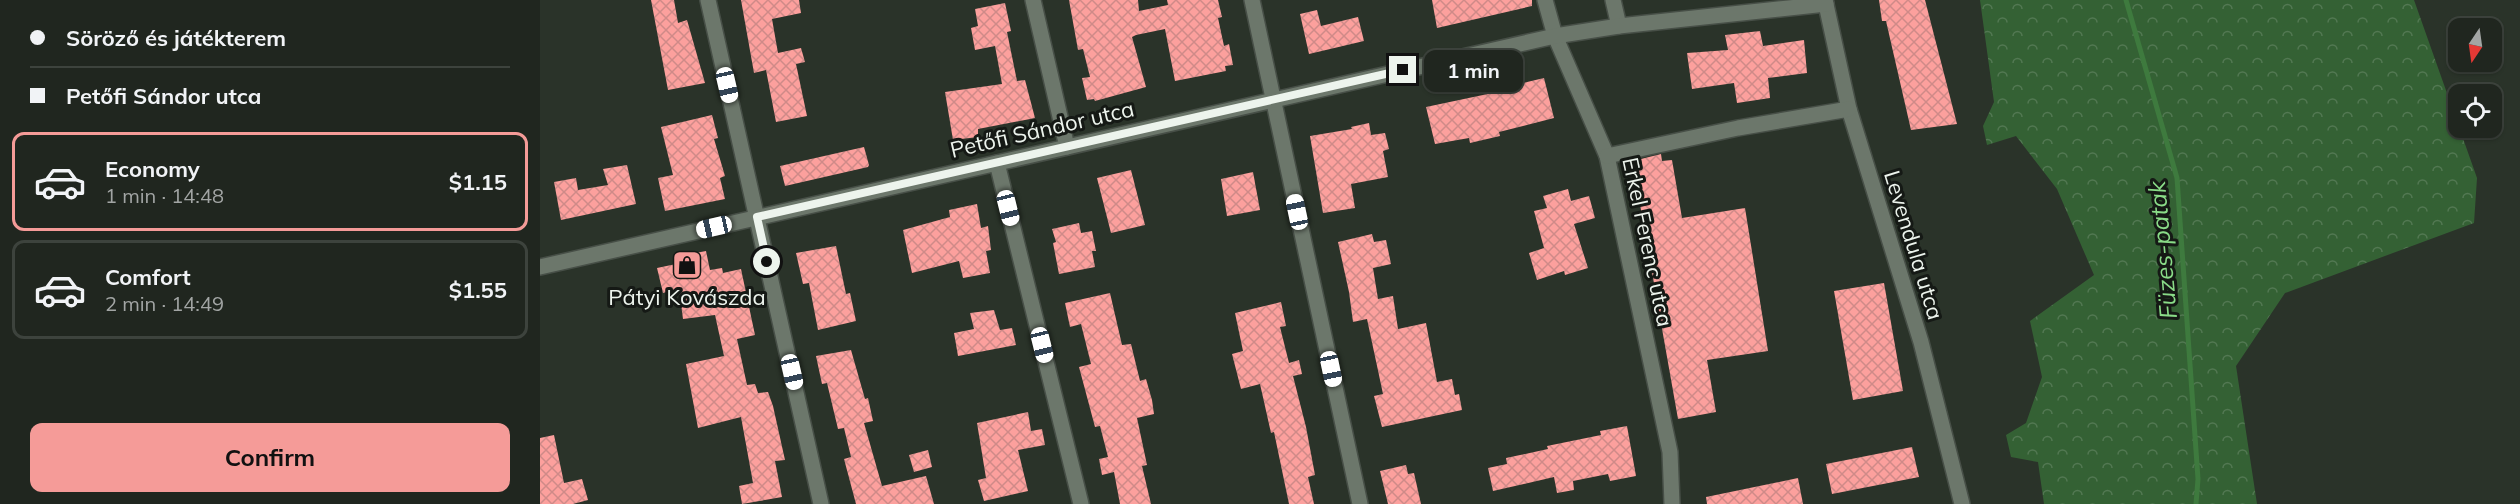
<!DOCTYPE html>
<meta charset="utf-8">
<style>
body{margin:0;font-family:Mulish,sans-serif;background:#282e28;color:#f1f3f6;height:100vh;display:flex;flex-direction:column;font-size:22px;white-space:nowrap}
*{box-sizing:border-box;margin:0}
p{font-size:20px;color:#a2a5a4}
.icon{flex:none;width:33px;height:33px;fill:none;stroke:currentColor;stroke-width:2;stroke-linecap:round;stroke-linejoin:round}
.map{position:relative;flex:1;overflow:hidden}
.sheet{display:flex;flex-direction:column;background:#20261f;width:540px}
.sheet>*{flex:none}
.banner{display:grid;align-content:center;height:132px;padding:0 30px;background:#20261f}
.needle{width:39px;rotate:193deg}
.controls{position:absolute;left:1908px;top:18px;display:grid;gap:12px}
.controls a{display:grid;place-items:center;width:54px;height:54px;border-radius:12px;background:#20261f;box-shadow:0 2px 4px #0004,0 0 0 2px #3d433d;font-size:30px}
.end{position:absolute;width:27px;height:27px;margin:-14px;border:8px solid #edf4ed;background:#111;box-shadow:0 0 0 3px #111}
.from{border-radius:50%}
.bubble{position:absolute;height:42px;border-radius:12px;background:#20261f;box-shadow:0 2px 4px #0004,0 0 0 2px #3d433d;font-size:20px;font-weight:700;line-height:42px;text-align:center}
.car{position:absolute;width:18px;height:36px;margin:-18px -9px;border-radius:8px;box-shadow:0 0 4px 2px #0007;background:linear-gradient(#fff 24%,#345 0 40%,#fff 0 76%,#345 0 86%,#fff 0)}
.banner b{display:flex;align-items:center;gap:21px;height:57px;font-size:22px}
.banner b+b{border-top:2px solid #3d433d}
.banner i{width:15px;height:15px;background:#f1f3f6}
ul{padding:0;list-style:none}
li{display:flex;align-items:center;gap:18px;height:99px;margin:0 12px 9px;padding:0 18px;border:3px solid #3d433d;border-radius:12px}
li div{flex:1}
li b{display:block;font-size:22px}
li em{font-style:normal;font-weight:700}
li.active{border-color:#f59b98}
li>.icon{width:54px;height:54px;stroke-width:1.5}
.action{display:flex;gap:12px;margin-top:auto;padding:12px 30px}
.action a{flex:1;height:69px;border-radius:12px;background:#f59b98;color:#111;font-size:24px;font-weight:700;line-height:69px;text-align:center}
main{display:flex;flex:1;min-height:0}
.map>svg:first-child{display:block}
</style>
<main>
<section class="sheet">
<div class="banner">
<b><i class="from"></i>Söröző és játékterem</b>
<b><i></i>Petőfi Sándor utca</b>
</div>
<ul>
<li class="active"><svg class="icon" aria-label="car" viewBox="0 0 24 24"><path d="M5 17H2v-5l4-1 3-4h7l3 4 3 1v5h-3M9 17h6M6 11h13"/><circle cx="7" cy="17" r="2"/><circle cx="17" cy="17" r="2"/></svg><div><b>Economy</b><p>1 min · 14:48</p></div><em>$1.15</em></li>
<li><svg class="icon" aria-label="car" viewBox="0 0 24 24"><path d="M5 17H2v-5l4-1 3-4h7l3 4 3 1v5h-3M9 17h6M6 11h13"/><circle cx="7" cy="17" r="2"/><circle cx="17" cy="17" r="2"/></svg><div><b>Comfort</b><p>2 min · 14:49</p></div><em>$1.55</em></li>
</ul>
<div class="action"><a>Confirm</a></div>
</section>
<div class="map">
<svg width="1980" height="504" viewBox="0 0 1980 504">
<defs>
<pattern id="forest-crowns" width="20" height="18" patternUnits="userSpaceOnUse" patternTransform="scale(1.5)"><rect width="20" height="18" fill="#346134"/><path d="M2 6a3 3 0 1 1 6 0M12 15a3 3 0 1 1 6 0" fill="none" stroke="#527852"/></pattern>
<pattern id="building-cross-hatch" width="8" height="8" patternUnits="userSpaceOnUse" patternTransform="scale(1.5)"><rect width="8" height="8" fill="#fca09d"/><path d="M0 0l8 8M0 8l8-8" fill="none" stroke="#cf8a88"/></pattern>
</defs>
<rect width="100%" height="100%" fill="#2a3329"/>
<!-- forest -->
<polygon fill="url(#forest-crowns)" points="1440,0 1874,0 1937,178 1934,223 1745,293 1696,366 1717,504 1504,504 1498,462 1471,457 1466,435 1486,423 1502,377 1490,321 1554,275 1517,189 1476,136 1447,145 1443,126 1454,102"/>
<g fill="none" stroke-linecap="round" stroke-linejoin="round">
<!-- stream -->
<polyline stroke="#3e7a3e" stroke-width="5" points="1586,0 1637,178 1658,479 1656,504"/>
</g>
<!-- building -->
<g fill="url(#building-cross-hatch)">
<polygon points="111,0 134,0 138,23 147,20 165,83 128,90"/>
<polygon points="201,0 259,0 261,13 232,19 238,53 261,48 265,62 256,64 267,116 236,122 226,70 214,73"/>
<polygon points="529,0 598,0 599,11 628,5 627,0 678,0 682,17 678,18 684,46 689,44 693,65 685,66 686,71 635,81 625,29 596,35 592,37 606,87 555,101 554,99 547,100 542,78 550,77 543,49 538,50"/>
<polygon points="892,0 992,0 992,6 897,28"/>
<polygon points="1339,0 1385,0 1417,124 1371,130 1346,21 1342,21"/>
<polygon points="465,3 471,31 467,32 477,81 485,80 495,118 438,129 438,137 413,140 405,92 462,84 455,46 435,50 431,28 438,26 435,9"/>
<polygon points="777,10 781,26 818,17 824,41 769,54 760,14"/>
<polygon points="1220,31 1223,46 1264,40 1267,73 1228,78 1230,98 1197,103 1194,83 1152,89 1147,53 1188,50 1185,35"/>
<polygon points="1004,78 1014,118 959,132 960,136 930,143 929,138 895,144 886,107 976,88 975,85"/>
<polygon points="172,115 178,138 174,139 185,176 180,178 185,199 125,211 118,178 133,175 121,127"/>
<polygon points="829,123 831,135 845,133 849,149 843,151 848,177 811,184 815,208 783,213 770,136 812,129 811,127"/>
<polygon points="324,147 329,165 328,167 245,186 240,166"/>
<polygon points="1121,154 1122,161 1132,160 1142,218 1205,208 1228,351 1167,360 1176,412 1138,419 1093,165 1102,164 1101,159"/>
<polygon points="87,165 96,204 21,220 14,182 36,178 38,190 68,185 63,169"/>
<polygon points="591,170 605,225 571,233 557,178"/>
<polygon points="713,172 720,210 687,216 681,179"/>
<polygon points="1028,189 1031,201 1049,196 1055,218 1034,224 1048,268 1025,275 1024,271 997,280 989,253 1004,248 994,211 1007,208 1003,196"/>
<polygon points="437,204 441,228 448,226 451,250 446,251 450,273 423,278 419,261 372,273 363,230 410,217 409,210"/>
<polygon points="539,223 541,233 552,231 556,251 552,251 555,267 519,274 513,243 516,242 512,229"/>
<polygon points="832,234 834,242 846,240 851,264 833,268 838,299 853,296 858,329 886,323 897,382 912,379 915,395 919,394 922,410 842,427 834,396 843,394 827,319 813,322 809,292 798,242"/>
<polygon points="296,246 306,294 310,293 316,321 278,330 269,283 263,284 256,253"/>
<polygon points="166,251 170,270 182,268 183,273 201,269 215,335 197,339 207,385 215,384 218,393 228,392 233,406 245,460 235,461 242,497 202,504 199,486 213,483 201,417 158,428 146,364 184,356 175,315 143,319 139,289 123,293 117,268 136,264 135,257"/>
<polygon points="1344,283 1363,391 1313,400 1294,291"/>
<polygon points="570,293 582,345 591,344 600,381 606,379 612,400 614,414 597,418 607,465 602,466 611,504 580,504 574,472 562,475 559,459 568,457 560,426 555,427 539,367 551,364 541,324 530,327 525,303"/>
<polygon points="741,302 746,326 740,327 749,363 759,360 762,374 753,376 766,427 775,475 768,477 774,504 749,504 734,432 731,433 720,384 701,389 692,354 703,351 695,313"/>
<polygon points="454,310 460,330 472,328 476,345 418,356 414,333 434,329 430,313"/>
<polygon points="311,350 325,399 328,398 333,421 324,423 342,486 386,476 394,504 316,504 304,459 311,457 304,428 298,429 287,383 282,384 276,356"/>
<polygon points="488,412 491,431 502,429 505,445 478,450 488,491 444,501 438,480 446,478 437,423"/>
<polygon points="1087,426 1096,476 1070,481 1068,474 1033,481 1034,490 1017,493 1014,477 953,491 948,468 967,464 966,458 1008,449 1007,446 1061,435 1060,431"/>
<polygon points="14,435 24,483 42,479 48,500 33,504 0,504 0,438"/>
<polygon points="1372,447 1379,477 1292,494 1286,464"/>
<polygon points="388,450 392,467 374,472 369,455"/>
<polygon points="866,465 868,474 874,473 881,504 848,504 840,471"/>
<polygon points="1258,478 1263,504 1167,504 1166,497"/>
</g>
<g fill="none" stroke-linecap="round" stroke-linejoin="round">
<!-- minor casing -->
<g stroke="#474f47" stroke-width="18">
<g id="minor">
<polyline points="168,0 281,504"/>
<polyline points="493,0 527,147"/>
<polyline points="712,0 820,504"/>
<polyline points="1005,0 1015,36 1067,156 1130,452 1132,504"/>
<polyline points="1073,0 1079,26"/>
<polyline points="1285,0 1309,109 1381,342 1422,504"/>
<polyline points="1067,156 1198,128 1309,109"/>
<polyline points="457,163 541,504"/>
<polyline points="0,267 1015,36 1079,26 1286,4"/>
</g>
</g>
<!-- minor -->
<use href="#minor" stroke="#6c776b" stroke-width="15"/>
</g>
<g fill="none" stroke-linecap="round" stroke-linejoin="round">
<!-- route -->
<polyline stroke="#edf4ed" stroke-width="8" points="227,262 217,217 863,70"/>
</g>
<!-- icons -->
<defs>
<g id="shop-square" transform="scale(1.5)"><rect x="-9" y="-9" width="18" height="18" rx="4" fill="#f59b98" stroke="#151915"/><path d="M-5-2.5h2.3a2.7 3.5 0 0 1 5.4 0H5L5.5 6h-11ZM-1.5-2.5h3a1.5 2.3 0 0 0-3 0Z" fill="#111"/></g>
</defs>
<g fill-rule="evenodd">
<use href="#shop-square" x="147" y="265"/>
</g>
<g text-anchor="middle" stroke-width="6" stroke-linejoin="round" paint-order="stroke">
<!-- street labels -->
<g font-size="22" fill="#edf4ed" stroke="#151915">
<text transform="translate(502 129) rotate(-13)" y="8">Petőfi Sándor utca</text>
<text transform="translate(1108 242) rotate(78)" y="8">Erkel Ferenc utca</text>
<text transform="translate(1374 245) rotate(73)" y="8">Levendula utca</text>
</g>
<!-- poi labels -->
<g font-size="22" fill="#edf4ed" stroke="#151915">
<text x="147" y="305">Pátyi Kovászda</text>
</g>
<!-- water labels -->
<g font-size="24" font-style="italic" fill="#8adc88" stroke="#151915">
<text transform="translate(1623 250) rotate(-95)" y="8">Füzes-patak</text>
</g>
</g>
</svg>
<div class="controls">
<a><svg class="needle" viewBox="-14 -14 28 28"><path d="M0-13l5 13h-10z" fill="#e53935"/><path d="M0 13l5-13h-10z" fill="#a2a5a4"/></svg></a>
<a><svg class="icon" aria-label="locate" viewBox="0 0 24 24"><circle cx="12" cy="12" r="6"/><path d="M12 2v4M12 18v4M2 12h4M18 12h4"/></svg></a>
</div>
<i class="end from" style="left:227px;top:262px"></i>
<i class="end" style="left:863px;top:70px"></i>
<div class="bubble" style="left:884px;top:50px;width:99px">1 min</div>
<i class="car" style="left:187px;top:85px;rotate:167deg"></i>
<i class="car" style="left:468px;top:208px;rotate:166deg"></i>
<i class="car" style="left:757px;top:212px;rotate:348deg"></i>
<i class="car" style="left:174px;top:227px;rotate:257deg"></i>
<i class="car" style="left:502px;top:345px;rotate:166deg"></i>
<i class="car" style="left:791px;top:369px;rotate:168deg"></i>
<i class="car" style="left:252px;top:372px;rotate:167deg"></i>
</div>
</main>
